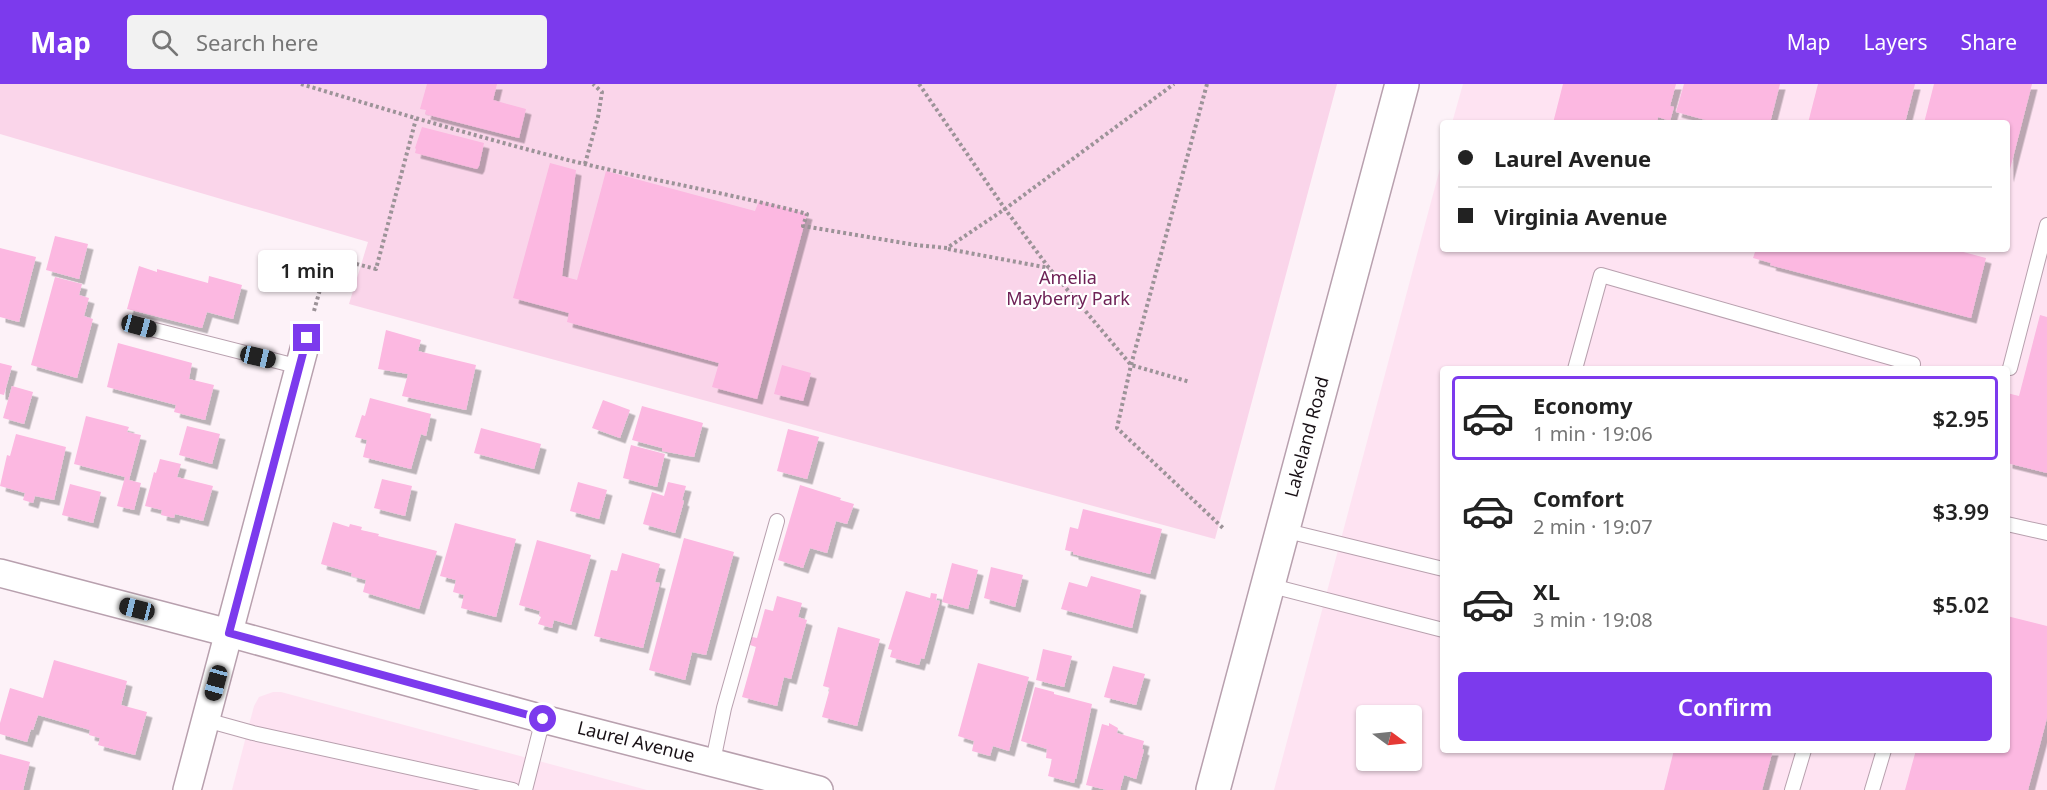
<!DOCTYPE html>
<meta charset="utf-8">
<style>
body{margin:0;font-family:"Noto Sans",sans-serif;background:#f2f2f2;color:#222;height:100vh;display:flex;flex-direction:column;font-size:22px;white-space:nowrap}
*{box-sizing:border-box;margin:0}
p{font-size:20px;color:#767676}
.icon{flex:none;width:33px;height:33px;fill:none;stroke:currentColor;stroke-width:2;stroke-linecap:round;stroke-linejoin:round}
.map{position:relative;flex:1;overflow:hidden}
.drawer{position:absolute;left:1440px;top:282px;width:570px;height:387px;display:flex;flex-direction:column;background:#fff;border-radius:6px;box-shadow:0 2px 4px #0004}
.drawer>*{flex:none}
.hud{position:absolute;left:1440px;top:36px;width:570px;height:132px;border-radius:6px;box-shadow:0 2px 4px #0004;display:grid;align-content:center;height:132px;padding:0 18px;background:#fff}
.needle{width:39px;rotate:105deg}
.fabs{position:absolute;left:1356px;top:621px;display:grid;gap:12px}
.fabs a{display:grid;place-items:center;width:66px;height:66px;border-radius:6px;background:#fff;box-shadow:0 2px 4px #0004;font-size:30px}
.end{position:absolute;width:27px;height:27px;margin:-14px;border:8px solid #7c3aed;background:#fff;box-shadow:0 0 0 3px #fff}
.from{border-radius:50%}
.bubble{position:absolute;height:42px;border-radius:6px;background:#fff;box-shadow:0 2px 4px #0004;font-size:20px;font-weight:600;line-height:42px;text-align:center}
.car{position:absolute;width:18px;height:36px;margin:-18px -9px;border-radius:8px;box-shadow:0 0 4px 2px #0007;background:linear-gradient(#222 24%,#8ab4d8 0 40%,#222 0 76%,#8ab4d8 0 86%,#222 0)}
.hud b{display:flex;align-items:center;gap:21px;height:57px;font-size:22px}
.hud b+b{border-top:2px solid #e0e0e0}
.hud i{width:15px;height:15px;background:#222}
ul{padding:10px 0 0;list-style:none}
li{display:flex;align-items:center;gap:18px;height:84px;margin:0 12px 9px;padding:0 6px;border:3px solid transparent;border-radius:6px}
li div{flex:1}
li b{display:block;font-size:22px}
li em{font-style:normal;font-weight:600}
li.active{border-color:#7c3aed}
li>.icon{width:54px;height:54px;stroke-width:1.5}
.action{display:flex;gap:12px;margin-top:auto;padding:12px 18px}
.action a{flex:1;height:69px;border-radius:6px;background:#7c3aed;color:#fff;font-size:24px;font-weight:600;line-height:69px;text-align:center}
header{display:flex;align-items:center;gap:36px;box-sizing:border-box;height:84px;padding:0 30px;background:#7c3aed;color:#fff}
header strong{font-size:28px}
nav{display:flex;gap:33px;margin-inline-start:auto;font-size:21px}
.search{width:420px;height:54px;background:#f2f2f2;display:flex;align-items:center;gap:15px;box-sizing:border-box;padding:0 21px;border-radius:6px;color:#767676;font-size:22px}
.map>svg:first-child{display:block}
</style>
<header>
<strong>Map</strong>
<div class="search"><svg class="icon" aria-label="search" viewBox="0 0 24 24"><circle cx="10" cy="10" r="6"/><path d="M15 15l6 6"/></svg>Search here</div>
<nav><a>Map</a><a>Layers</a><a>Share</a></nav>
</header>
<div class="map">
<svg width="2047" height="706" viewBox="0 0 2047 706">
<defs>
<filter id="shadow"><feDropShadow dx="5.5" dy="5.5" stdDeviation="0" flood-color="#0004"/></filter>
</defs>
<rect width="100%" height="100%" fill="#fdf2f8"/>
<!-- built -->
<g fill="#fee3f2" fill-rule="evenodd">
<path d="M1463 0H2047V706H1274L1443 73V165H2007V39H1452ZM1443 285H2007V666H1443ZM1366 632H1412V676H1366Z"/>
<polygon points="273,608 281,608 647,706 232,706 254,622 259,613"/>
</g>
<!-- green -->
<polygon fill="#fad5ea" points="0,0 1337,0 1215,455 349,220 368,158 0,50"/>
<!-- building -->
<g fill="#fcb8e1" filter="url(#shadow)">
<polygon points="427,0 497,0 493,16 526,25 519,54 425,30 426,26 420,25"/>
<polygon points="1563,0 1676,0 1670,22 1674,23 1670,37 1658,33 1657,39 1553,39"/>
<polygon points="1684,0 1780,0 1770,39 1717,39 1676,28"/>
<polygon points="1818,0 1915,0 1905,39 1808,39"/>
<polygon points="1934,0 2032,0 2008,93 2007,39 1924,39"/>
<polygon points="422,43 484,59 479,82 477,85 415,69 416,65 415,64"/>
<polygon points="550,79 576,86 562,192 577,196 606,87 755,127 759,117 807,130 757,315 712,303 719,279 567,238 569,229 513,214"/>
<polygon points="55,152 88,160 79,195 46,186"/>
<polygon points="0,164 36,173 19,238 0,233"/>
<polygon points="1756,165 1952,165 1986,174 1971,234 1770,181 1771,179 1753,174"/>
<polygon points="139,182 157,188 157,185 208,199 209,192 242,201 233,235 207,228 202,244 127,225"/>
<polygon points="55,193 82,200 79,211 89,214 84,232 93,235 77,294 31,281"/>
<polygon points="2040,231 2047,233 2047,389 2007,379 2007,309 2019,312"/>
<polygon points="386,246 421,256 418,267 476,281 466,326 402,312 408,290 378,285"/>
<polygon points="118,259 192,279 189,295 214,301 205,336 174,328 176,321 107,303"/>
<polygon points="0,279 12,282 4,311 0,310"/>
<polygon points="782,281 811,289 803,317 774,310"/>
<polygon points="12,302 33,308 24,340 3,334"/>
<polygon points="370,314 431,330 426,352 421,350 411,385 363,373 367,356 355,353 362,331 365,332"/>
<polygon points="603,316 630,326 620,354 592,344"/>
<polygon points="642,322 703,339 694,373 662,367 662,364 632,356"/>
<polygon points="86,332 129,343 127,348 141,351 129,396 141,399 134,426 117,422 125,393 74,380"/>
<polygon points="187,342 220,350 212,380 179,371"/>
<polygon points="481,344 541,360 534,385 474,369"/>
<polygon points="788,345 819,353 807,395 777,387"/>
<polygon points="16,350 66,363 54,416 35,412 33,419 23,416 25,409 0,402 7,371 10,372"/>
<polygon points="631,361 665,370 657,403 623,394"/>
<polygon points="160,375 181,380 177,393 213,402 203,437 175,430 174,434 161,431 162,426 145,422 154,388 156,389"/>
<polygon points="382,395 412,402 405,432 374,424"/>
<polygon points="578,398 607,406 599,435 570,427"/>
<polygon points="668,398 686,402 682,416 684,417 675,449 643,440 652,408 664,412"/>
<polygon points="70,400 101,408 93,439 62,431"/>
<polygon points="800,401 841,414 840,416 854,420 847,440 836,437 827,469 810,464 803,484 778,476"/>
<polygon points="1083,425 1162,445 1150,490 1073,470 1073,468 1065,466 1070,443 1078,445"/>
<polygon points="333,438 349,443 350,440 362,443 361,446 379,450 378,452 437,467 419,525 363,508 366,496 351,492 352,489 321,480"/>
<polygon points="455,439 516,455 496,533 461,524 464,511 453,508 456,496 440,492"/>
<polygon points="684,454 734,468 706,571 692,568 685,596 649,586"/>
<polygon points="537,456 591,471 571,541 554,536 552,544 538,540 541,533 539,532 540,527 519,521"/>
<polygon points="622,469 660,480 655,498 660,499 643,564 594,552 611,486 617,487"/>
<polygon points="952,479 978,486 968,525 942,518"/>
<polygon points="991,483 1023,491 1015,523 984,514"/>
<polygon points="1091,492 1141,506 1132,544 1061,525 1069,498 1087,503"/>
<polygon points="906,507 930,514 931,509 937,510 936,516 940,517 924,575 921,574 919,581 890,573 892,566 888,565"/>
<polygon points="777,512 802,519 798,533 807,536 791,595 784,593 777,622 742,613 756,563 750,561 752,553 757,554 765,525 773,527"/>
<polygon points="2007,532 2047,542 2047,634 2028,706 1905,706 1916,666 2007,666"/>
<polygon points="838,543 880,555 857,642 822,633 830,604 823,602"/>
<polygon points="1043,565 1072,572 1064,603 1036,596"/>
<polygon points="54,576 127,597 121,621 147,628 135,671 98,661 100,654 89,651 90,646 38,631 33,646 31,645 27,658 0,650 0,639 10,604 43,614"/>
<polygon points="978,579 1029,593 1009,667 993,662 990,672 972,667 974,657 958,652"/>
<polygon points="1113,582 1145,590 1136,621 1104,613"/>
<polygon points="1035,603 1054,608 1054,610 1092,620 1076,695 1075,694 1074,699 1048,692 1052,675 1046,674 1047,665 1021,657"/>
<polygon points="1109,639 1118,644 1117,649 1144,657 1142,665 1144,666 1136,695 1124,691 1120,706 1107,706 1086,701 1102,640 1109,642"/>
<polygon points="1674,666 1773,666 1762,706 1664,706"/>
<polygon points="0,670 30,678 23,706 0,706"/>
</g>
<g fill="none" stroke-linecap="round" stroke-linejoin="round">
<!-- service casing -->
<g stroke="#b8a0ae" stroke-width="16">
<g id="service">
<polyline points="139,242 300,283"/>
<polyline points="2010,284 2047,141"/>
<polyline points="1575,285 1601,191 1913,280 1911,285"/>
<polyline points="2007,440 2047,449"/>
<polyline points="1283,446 1443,485"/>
<polyline points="1268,501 1443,546"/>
<polyline points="206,636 253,649 513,706"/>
<polyline points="713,677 724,624 777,437"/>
<polyline points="525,706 543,635"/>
<polyline points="1792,706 1804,666"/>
<polyline points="1872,706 1884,666"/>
</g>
</g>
<!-- minor casing -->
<g stroke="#b8a0ae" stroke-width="30">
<g id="minor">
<polyline points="0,489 229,549 543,635 819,706"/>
<polyline points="187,706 307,254"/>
</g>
</g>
<!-- tertiary casing -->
<g stroke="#b8a0ae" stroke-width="36">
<polyline id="tertiary" points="1213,706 1402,0"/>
</g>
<!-- path -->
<g stroke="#9c9398" stroke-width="4" stroke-dasharray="3 3" stroke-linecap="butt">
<path d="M301 0C391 27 481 54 572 77 650 96 729 109 807 130L803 142 916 161 947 164 1005 125 1174 0"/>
<polyline points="919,0 1005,125 1049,184 1131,281 1190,298"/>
<polyline points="1207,0 1131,281 1117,344 1224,445"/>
<polyline points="585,80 598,33 602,8 593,0"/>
<polyline points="948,165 1049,184"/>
<polyline points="314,227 329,173 376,185 416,35"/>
</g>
<!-- service -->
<use href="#service" stroke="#fff" stroke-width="14"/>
<!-- minor -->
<use href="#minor" stroke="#fff" stroke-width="27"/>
<!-- tertiary -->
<use href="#tertiary" stroke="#fff" stroke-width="33"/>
</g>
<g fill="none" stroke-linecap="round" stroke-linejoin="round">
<!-- route -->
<polyline stroke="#7c3aed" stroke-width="8" points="307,254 229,549 543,635"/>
</g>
<g text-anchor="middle" stroke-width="4.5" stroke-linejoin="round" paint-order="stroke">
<!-- park labels -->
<g font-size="18" fill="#6e2156" stroke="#fff">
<text x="1068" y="200">Amelia<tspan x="1068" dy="21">Mayberry Park</tspan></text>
</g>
<!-- street labels -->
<g font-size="18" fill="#191116" stroke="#fff">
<text transform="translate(1307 353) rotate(-75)" y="6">Lakeland Road</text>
<text transform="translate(636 658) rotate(14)" y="6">Laurel Avenue</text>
</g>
</g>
</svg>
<div class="fabs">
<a><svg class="needle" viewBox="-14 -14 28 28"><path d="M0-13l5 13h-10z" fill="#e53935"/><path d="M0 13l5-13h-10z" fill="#767676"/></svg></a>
</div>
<i class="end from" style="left:543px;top:635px"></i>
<i class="end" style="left:307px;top:254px"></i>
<div class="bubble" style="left:258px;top:166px;width:99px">1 min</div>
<i class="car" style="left:139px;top:242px;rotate:105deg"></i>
<i class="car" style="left:258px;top:273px;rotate:103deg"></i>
<i class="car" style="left:137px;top:525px;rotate:284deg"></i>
<i class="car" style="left:216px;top:599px;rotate:195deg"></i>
<div class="hud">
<b><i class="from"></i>Laurel Avenue</b>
<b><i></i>Virginia Avenue</b>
</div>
<section class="drawer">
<ul>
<li class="active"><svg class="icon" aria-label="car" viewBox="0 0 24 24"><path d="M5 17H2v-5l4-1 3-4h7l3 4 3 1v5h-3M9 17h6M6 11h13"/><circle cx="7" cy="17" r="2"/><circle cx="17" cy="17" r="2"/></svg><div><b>Economy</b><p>1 min · 19:06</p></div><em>$2.95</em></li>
<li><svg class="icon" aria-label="car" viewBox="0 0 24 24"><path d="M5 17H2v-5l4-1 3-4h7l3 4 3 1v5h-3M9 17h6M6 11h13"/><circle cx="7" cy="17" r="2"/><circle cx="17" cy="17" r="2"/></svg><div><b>Comfort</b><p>2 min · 19:07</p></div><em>$3.99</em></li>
<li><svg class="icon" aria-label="car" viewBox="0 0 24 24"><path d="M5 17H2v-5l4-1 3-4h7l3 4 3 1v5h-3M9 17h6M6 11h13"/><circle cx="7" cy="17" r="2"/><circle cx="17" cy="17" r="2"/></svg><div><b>XL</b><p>3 min · 19:08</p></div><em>$5.02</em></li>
</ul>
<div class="action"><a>Confirm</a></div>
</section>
</div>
